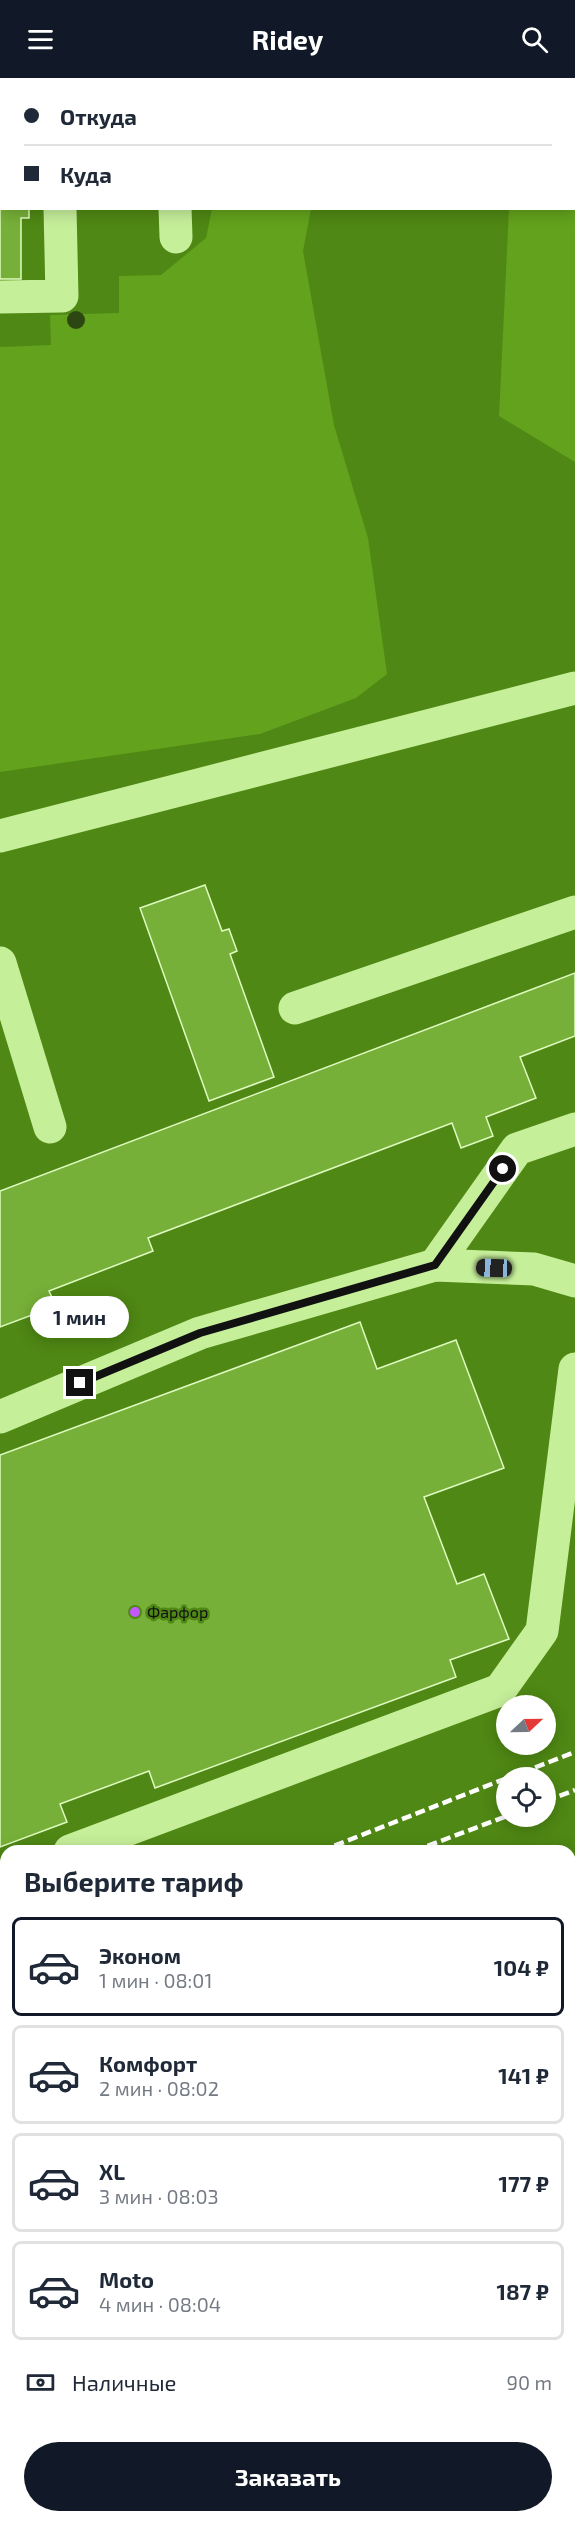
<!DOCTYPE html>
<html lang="ru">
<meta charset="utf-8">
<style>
body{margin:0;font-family:"Exo 2",sans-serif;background:#f2f2f3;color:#1f2937;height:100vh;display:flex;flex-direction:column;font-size:22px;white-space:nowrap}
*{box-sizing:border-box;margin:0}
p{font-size:20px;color:#747a83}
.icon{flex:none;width:33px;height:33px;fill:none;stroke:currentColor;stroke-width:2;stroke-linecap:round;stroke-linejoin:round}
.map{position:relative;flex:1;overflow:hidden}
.panel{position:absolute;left:0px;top:1767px;width:576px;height:678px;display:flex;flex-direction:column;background:#fff;border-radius:18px 18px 0 0;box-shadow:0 3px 15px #0003}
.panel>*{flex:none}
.banner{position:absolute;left:0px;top:0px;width:576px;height:132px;box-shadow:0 3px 15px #0003;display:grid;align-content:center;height:132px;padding:0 24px;background:#fff}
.needle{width:39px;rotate:68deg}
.controls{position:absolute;left:496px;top:1617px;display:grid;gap:12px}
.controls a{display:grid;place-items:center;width:60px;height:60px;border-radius:50%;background:#fff;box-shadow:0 3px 15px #0003;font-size:30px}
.end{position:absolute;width:27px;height:27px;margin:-14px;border:8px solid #111;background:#fff;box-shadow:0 0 0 3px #fff}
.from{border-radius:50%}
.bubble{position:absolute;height:42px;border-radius:21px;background:#fff;box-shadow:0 3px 15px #0003;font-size:20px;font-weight:700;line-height:42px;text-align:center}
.car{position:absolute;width:18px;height:36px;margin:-18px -9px;border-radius:8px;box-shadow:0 0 4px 2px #0007;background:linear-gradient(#222 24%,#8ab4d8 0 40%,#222 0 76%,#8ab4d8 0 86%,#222 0)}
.banner b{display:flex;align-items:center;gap:21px;height:57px;font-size:22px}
.banner b+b{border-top:2px solid #e0e1e3}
.banner i{width:15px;height:15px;background:#1f2937}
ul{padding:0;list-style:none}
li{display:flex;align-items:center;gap:18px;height:99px;margin:0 12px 9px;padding:0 12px;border:3px solid #e0e1e3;border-radius:9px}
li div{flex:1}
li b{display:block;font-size:22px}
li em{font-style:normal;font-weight:700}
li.selected{border-color:#111827}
li>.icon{width:54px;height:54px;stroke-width:1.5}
h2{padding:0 24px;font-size:27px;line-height:72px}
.pay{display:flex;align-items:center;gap:15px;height:66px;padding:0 24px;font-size:22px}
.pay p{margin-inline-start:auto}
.primary-button{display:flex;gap:12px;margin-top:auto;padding:12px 24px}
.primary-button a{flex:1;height:69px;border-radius:36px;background:#111827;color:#fff;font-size:24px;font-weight:700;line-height:69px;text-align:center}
header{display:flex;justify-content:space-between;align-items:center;height:78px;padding:0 24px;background:#111827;color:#fff;font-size:27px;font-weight:700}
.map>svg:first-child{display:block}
</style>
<header><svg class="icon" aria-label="menu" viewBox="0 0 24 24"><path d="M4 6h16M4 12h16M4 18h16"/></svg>Ridey<svg class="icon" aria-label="search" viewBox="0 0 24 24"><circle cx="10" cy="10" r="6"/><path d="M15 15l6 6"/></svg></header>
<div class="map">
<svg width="575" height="2445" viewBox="0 0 575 2445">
<rect width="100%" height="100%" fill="#4f8814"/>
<!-- green -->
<g fill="#62a21c">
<polygon points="515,0 575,0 575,384 499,338 509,131 574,130 574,2"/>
<polygon points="212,131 311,131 303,173 334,347 368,460 387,596 356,620 260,656 0,694 0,269 51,267 50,237 119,235 119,198 161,197 206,160"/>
</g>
<!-- building -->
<g fill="#76b038" stroke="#dffbc0" stroke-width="1.5">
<polygon points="0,0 20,0 2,2 2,130 29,130 29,140 21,140 21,201 0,201"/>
<polygon points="205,807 222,853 229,851 237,873 230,876 274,999 209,1023 140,830"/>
<polygon points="575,895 575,958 520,979 536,1020 486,1039 493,1058 461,1070 452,1045 148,1160 153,1173 49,1213 56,1228 0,1249 0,1113"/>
<polygon points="360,1244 377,1291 456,1262 504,1390 424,1419 457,1506 484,1496 509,1561 450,1582 456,1599 155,1710 149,1693 60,1726 67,1744 0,1769 0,1377"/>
<polygon points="575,1906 575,1943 570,1930 570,1908"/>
<polygon points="570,2179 575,2189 575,2227 570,2230"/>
<polygon points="0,2188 6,2203 6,2250 0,2252"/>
<polygon points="28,2439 43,2439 46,2445 17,2445"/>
<polygon points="208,2439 256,2439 259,2445 197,2445"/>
<polygon points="491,2439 527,2439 531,2445 481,2445"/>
</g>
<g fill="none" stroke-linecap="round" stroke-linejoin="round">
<!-- minor -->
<g stroke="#c6ef9a" stroke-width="33">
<polyline points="57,0 57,2"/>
<polyline points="171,0 171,2"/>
<polyline points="175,130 176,159"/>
<polyline points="0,219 62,218 60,130"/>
<polyline points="0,758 575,610"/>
<polyline points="0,885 50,1049"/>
<polyline points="295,930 575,834"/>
<polyline points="435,1187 517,1071 575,1051"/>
<polyline points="0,1339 200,1255 435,1187 534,1191 575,1203"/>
<polyline points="70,1773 500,1612 542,1553 575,1291"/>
<polyline points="0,1799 6,1797"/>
<polyline points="570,1850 575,1848"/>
<polyline points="0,2084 6,2082"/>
<polyline points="570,2394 575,2402"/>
<polyline points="100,2439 103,2445"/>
</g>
<!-- rail -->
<g stroke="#fff" stroke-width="4.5" stroke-dasharray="10 4.5" stroke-linecap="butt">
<polyline points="508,1700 575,1674"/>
<polyline points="546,1723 575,1712"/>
<polyline points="321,1773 507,1700"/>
<polyline points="414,1773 507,1738"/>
<polyline points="0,1908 6,1906"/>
<polyline points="0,1930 6,1927"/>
</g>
</g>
<!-- trees -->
<circle fill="#2d4712" cx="76" cy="242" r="9"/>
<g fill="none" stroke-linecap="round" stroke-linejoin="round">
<!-- route -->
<polyline stroke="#111" stroke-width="8" points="80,1305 200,1255 435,1187 503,1091"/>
</g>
<!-- markers -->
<circle fill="#c358ff" stroke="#4f8814" stroke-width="2" cx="135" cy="1534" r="6"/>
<g text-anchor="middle" stroke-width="5" stroke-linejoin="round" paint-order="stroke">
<!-- poi labels -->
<g font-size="16" fill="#111" stroke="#4f8814" text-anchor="start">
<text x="147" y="1540">Фарфор</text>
</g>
</g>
</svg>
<div class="controls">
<a><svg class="needle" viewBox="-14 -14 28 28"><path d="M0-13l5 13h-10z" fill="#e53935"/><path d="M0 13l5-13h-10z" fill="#747a83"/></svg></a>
<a><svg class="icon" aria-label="locate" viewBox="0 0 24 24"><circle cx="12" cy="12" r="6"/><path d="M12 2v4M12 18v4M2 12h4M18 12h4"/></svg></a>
</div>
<i class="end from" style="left:503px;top:1091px"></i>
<i class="end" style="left:80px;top:1305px"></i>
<div class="bubble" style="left:30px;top:1218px;width:99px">1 мин</div>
<i class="car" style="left:494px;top:1190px;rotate:272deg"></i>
<div class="banner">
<b><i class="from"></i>Откуда</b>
<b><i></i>Куда</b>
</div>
<section class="panel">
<h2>Выберите тариф</h2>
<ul>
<li class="selected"><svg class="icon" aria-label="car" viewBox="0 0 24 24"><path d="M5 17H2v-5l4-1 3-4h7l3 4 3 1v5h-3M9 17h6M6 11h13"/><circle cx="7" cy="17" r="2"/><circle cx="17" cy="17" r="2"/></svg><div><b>Эконом</b><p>1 мин · 08:01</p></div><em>104 ₽</em></li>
<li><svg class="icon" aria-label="car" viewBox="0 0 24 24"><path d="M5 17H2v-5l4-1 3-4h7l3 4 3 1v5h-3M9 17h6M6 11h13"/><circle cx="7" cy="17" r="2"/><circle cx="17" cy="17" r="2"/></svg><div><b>Комфорт</b><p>2 мин · 08:02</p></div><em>141 ₽</em></li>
<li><svg class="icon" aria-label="car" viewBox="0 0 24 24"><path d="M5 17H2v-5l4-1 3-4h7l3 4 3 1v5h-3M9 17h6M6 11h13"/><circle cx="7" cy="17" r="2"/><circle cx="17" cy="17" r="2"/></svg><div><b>XL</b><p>3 мин · 08:03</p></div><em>177 ₽</em></li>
<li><svg class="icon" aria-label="car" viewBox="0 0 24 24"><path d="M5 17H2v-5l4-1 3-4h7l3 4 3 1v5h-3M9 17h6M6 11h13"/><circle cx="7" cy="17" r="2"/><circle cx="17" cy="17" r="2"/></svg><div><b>Moto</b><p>4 мин · 08:04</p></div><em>187 ₽</em></li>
</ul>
<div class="pay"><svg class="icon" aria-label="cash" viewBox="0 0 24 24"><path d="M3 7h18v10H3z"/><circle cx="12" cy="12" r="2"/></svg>Наличные<p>90 m</p></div>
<div class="primary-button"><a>Заказать</a></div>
</section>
</div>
